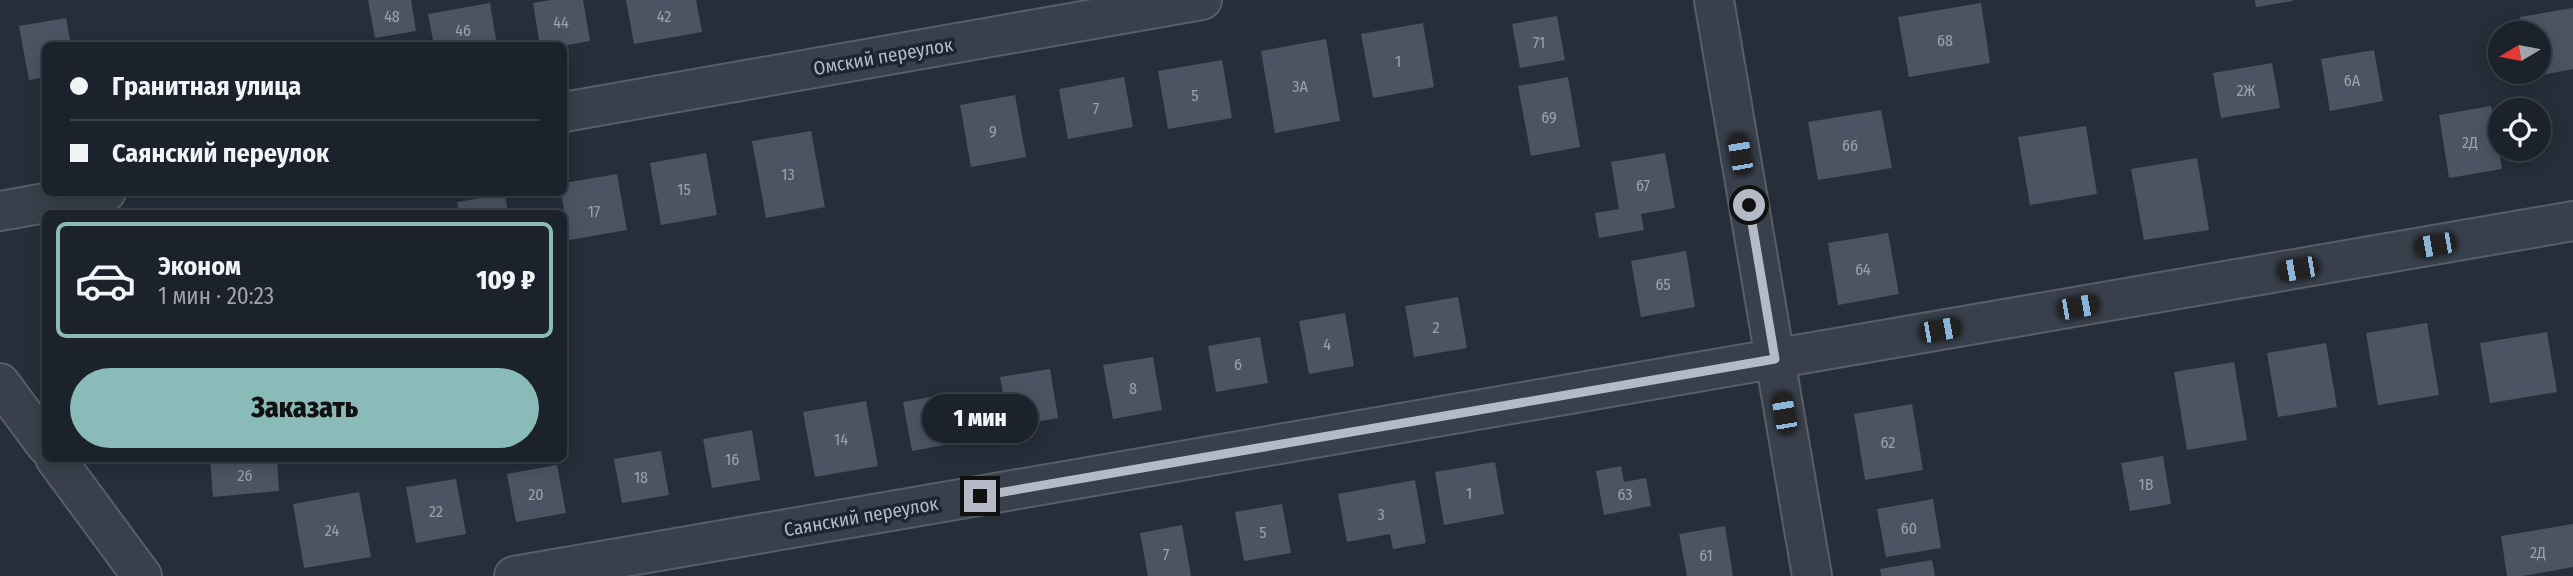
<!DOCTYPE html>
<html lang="ru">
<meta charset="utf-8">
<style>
body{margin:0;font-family:"Fira Sans Condensed",sans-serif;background:#292f38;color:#f1f3f6;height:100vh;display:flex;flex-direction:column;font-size:26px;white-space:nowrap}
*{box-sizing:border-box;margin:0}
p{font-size:23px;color:#a0a4a9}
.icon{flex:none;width:38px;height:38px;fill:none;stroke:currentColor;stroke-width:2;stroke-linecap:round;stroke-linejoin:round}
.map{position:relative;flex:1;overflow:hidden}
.details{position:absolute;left:42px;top:210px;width:525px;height:252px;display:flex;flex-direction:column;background:#1c222c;border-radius:10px;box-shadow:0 4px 18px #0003,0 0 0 2px #3a3f48}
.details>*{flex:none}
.top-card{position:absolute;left:42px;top:42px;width:525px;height:154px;border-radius:10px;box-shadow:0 4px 18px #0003,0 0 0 2px #3a3f48;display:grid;align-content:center;height:154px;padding:0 28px;background:#1c222c}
.needle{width:46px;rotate:260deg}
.tools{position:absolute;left:2488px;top:21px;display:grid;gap:14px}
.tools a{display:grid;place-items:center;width:63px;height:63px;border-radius:50%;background:#1c222c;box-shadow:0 4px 18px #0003,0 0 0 2px #3a3f48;font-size:35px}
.end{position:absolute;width:32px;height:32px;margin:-16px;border:9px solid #b5bbc6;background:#111;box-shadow:0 0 0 4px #111}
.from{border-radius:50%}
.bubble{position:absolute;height:49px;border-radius:24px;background:#1c222c;box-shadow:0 4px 18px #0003,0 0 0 2px #3a3f48;font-size:23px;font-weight:800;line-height:49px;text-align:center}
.car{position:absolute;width:21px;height:42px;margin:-21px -10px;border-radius:9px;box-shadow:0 0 5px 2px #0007;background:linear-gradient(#222 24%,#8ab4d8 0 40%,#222 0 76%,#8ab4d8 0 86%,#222 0)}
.top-card b{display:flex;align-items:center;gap:24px;height:66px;font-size:26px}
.top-card b+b{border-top:2px solid #3a3f48}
.top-card i{width:18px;height:18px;background:#f1f3f6}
ul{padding:12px 0 0;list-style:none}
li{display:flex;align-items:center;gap:21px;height:116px;margin:0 14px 10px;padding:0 14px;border:4px solid #3a3f48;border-radius:10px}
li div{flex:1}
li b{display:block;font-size:26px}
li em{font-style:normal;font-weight:800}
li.active{border-color:#8bbbb9}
li>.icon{width:63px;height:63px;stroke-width:1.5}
.action{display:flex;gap:14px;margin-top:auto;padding:14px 28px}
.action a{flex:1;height:80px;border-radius:42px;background:#8bbbb9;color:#111;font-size:28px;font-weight:800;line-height:80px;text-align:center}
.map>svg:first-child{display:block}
</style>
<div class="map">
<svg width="2573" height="576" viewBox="0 0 2573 576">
<rect width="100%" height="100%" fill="#262e3a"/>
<!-- building -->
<g fill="#4c5463">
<polygon points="368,0 411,0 416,31 375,38"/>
<polygon points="551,0 583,0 590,41 562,46 540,46 533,3"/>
<polygon points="626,0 696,0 702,32 634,44"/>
<polygon points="2255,0 2293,0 2293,1 2256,7"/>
<polygon points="490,3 497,46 434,46 428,14"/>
<polygon points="1981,3 1990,63 1909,77 1898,17"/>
<polygon points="2573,8 2573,69 2530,77 2529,72 2539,72 2539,33 2523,33 2520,17"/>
<polygon points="1557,16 1565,60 1520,68 1512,24"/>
<polygon points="66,18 71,46 46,46 46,77 29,80 19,26"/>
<polygon points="1423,23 1434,87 1373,98 1361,34"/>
<polygon points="1326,39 1340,121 1275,133 1261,51"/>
<polygon points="2374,50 2383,101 2330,111 2321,59"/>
<polygon points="1222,60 1232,118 1168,129 1158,71"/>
<polygon points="2272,63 2280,108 2221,118 2213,73"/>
<polygon points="1124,77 1133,127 1068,139 1059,89"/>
<polygon points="1568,77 1580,147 1531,156 1518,86"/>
<polygon points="1015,95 1026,157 971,167 960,105"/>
<polygon points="2491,106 2502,169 2449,178 2439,115"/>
<polygon points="1881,110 1892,168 1818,180 1808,122"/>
<polygon points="2086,126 2097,194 2030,205 2018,137"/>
<polygon points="811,131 825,207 766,218 752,141"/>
<polygon points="706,153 717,215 661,225 650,163"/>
<polygon points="1665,153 1675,208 1641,214 1644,230 1599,238 1595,213 1619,209 1611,162"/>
<polygon points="2197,158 2209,230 2144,240 2131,169"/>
<polygon points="617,174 627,230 569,240 561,192 564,192 564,183"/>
<polygon points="505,194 508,214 459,214 457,202"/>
<polygon points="1888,233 1899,294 1838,305 1828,243"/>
<polygon points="1686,251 1695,307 1641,317 1631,261"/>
<polygon points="1458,297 1467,348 1414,357 1405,306"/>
<polygon points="1345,313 1354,366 1309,374 1299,321"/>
<polygon points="2427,323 2439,395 2378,405 2366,333"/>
<polygon points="2547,332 2557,392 2490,403 2480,343"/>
<polygon points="1260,337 1268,383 1216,392 1208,346"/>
<polygon points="2326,343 2337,407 2278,417 2267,353"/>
<polygon points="1153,357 1162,410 1113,419 1103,365"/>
<polygon points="2234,362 2247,440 2187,450 2174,372"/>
<polygon points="1050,369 1058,418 1009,427 1000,377"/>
<polygon points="958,392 966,441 912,451 903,402"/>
<polygon points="866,401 878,466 815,477 803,412"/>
<polygon points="1912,404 1923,470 1865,480 1854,414"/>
<polygon points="752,430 760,480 712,488 703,439"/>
<polygon points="661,451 669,495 622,503 614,459"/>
<polygon points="2163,456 2171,504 2130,511 2121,463"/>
<polygon points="210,458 277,458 279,491 213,497"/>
<polygon points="1495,462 1504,514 1444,525 1435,472"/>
<polygon points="557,465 566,513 516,522 507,474"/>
<polygon points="1621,466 1624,482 1646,478 1651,506 1604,515 1596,471"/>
<polygon points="456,479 466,534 416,543 406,487"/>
<polygon points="1415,480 1426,543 1393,549 1390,534 1347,542 1338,494"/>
<polygon points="359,492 371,557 304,568 293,504"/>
<polygon points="1933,499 1941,548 1886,557 1877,509"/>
<polygon points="1282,504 1291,553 1244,561 1235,512"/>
<polygon points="2573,524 2573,567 2523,576 2507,576 2501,536"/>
<polygon points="1182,525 1191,576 1148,576 1140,533"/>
<polygon points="1725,526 1733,576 1687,576 1679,534"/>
<polygon points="1932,560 1935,576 1881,576 1880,569"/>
</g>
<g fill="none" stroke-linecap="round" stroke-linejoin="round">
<!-- minor casing -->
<g stroke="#585e69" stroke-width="42">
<g id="minor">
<polyline points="1714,0 1812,576"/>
<polyline points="564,112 1202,0"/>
<polyline points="0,211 106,192"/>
<polyline points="0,383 46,445"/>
<polyline points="55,458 142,576"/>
<polyline points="514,576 2573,221"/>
</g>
</g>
<!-- minor -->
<use href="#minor" stroke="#39404b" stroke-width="38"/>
</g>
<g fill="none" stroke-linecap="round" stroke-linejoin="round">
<!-- route -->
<polyline stroke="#b5bbc6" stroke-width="9" points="980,496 1775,359 1749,205"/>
</g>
<g text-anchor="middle" stroke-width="7" stroke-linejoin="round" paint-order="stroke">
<!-- number labels -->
<g font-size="16" fill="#9ba1ad">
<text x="392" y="22">48</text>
<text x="664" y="22">42</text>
<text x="561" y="28">44</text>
<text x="463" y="36">46</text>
<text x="1945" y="46">68</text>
<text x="1539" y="48">71</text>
<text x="1398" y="67">1</text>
<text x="2352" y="86">6А</text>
<text x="1300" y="92">3А</text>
<text x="2246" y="96">2Ж</text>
<text x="1195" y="101">5</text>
<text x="1096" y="114">7</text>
<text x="1549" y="123">69</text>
<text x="993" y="137">9</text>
<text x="2470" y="148">2Д</text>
<text x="1850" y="151">66</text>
<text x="788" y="180">13</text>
<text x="1643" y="191">67</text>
<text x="684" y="195">15</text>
<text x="594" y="217">17</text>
<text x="1863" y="275">64</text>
<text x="1663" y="290">65</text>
<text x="1436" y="333">2</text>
<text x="1327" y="350">4</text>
<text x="1238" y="370">6</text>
<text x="1133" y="394">8</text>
<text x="841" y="445">14</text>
<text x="1888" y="448">62</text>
<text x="732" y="465">16</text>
<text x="245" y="481">26</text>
<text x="641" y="483">18</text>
<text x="2146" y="490">1В</text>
<text x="1469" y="499">1</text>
<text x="536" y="500">20</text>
<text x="1625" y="500">63</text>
<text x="436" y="517">22</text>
<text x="1381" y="520">3</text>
<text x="1909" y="534">60</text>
<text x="332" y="536">24</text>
<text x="1263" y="538">5</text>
<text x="2538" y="558">2Д</text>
<text x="1166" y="560">7</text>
<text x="1706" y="561">61</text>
</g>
<!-- street labels -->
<g font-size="19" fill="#b5bbc6" stroke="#1f2530">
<text transform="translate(883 56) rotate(-10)" y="7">Омский переулок</text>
<text transform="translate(861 516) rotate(-10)" y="7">Саянский переулок</text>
</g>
</g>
</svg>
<div class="tools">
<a><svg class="needle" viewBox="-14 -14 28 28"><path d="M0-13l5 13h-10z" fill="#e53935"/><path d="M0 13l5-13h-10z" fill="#a0a4a9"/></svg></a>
<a><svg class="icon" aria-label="locate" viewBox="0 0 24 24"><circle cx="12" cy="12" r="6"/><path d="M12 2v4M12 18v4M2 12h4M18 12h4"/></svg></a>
</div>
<i class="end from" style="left:1749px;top:205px"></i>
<i class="end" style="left:980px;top:496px"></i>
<div class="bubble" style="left:922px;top:394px;width:116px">1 мин</div>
<i class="car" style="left:1740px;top:154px;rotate:350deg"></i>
<i class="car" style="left:2435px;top:245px;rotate:260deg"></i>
<i class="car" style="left:2298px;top:269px;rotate:260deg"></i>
<i class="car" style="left:2078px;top:307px;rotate:80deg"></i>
<i class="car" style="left:1940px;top:330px;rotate:80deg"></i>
<i class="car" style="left:1784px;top:413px;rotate:350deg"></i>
<div class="top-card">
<b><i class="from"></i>Гранитная улица</b>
<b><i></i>Саянский переулок</b>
</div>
<section class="details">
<ul>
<li class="active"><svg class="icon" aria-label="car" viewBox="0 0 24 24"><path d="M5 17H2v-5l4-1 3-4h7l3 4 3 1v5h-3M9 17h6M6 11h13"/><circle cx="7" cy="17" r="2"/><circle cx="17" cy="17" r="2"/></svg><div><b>Эконом</b><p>1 мин · 20:23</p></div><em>109 ₽</em></li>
</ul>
<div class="action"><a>Заказать</a></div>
</section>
</div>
